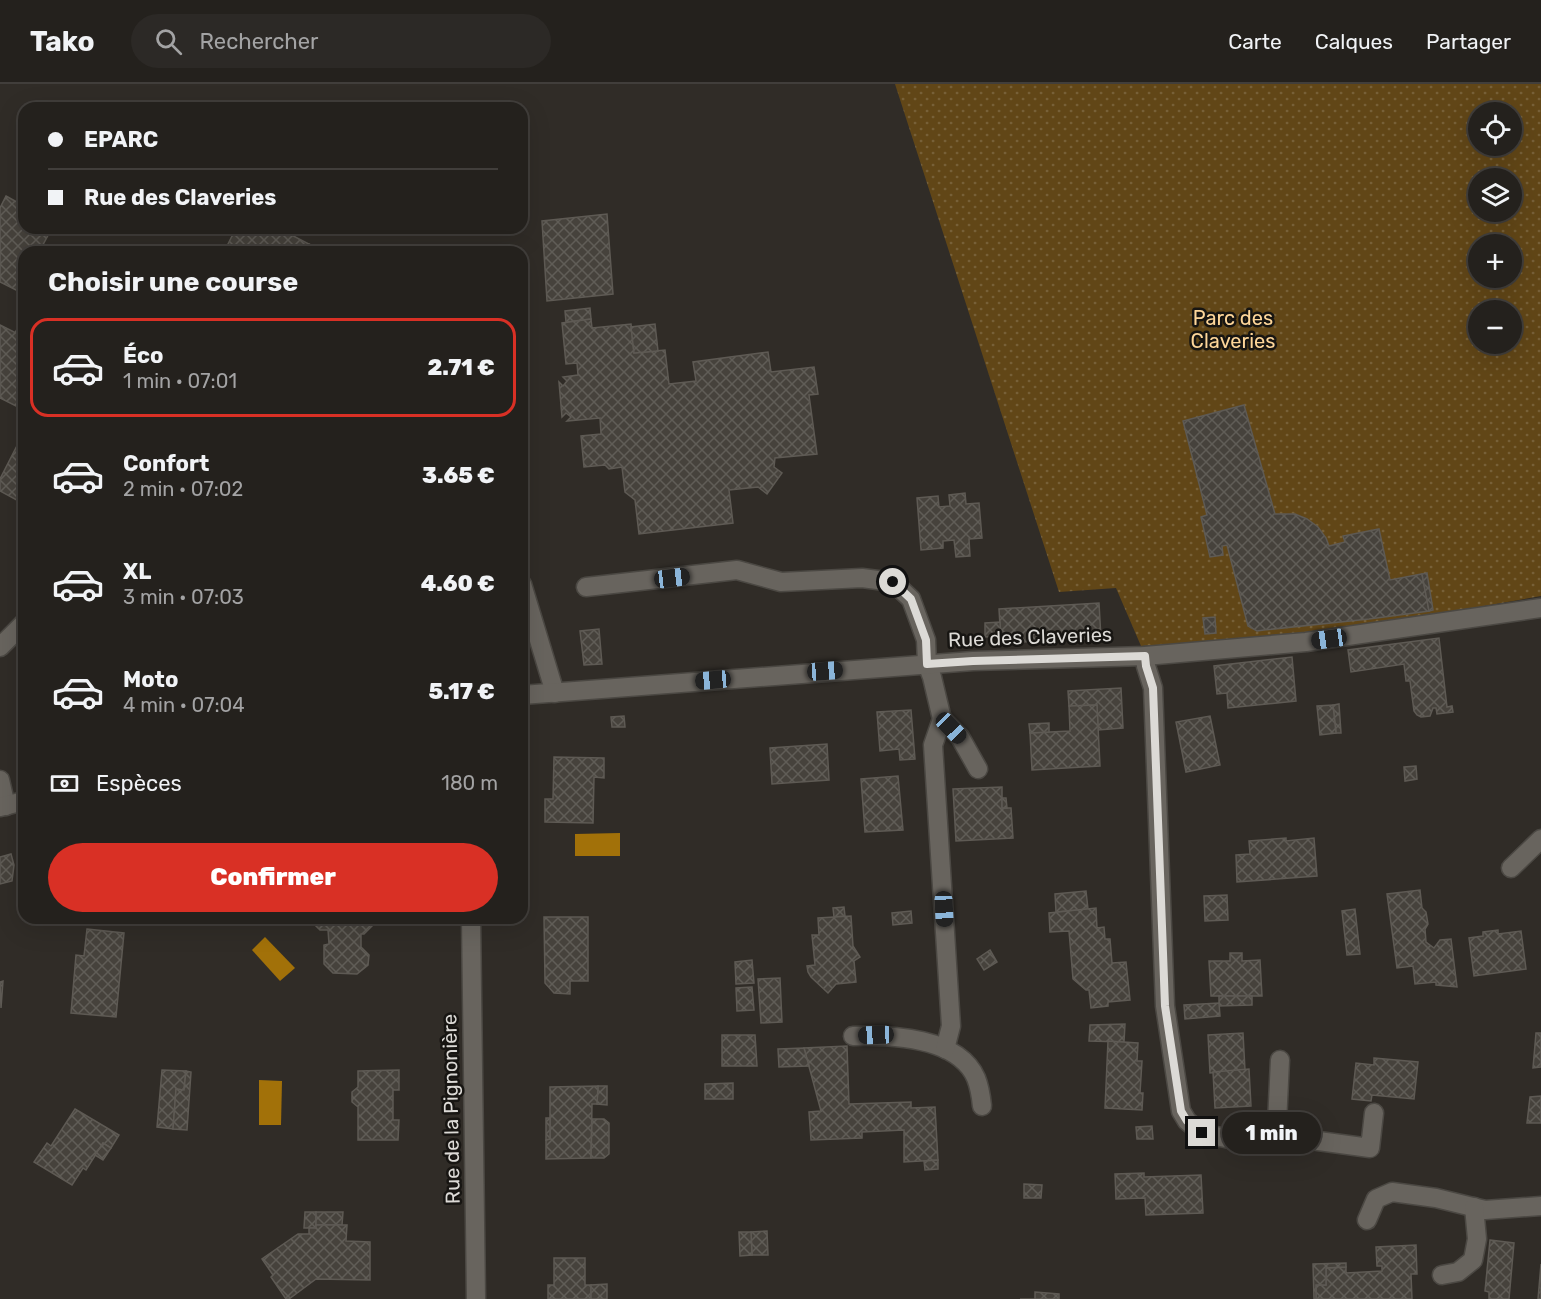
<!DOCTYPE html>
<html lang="fr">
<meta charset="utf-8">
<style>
body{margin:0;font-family:Rubik,sans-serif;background:#2c2926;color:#f1f3f6;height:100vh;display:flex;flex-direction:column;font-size:22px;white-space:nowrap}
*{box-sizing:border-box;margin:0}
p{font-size:20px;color:#a3a3a4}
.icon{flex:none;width:33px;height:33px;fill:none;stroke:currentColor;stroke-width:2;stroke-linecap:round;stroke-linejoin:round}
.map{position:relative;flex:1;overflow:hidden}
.sheet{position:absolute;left:18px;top:162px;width:510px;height:678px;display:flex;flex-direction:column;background:#24211d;border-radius:18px;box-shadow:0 6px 24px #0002,0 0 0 2px #413e3b}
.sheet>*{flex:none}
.guide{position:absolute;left:18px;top:18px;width:510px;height:132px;border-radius:18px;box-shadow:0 6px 24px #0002,0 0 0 2px #413e3b;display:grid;align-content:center;height:132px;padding:0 30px;background:#24211d}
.fabs{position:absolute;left:1468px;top:18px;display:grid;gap:12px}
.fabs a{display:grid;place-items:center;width:54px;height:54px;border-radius:50%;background:#24211d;box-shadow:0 6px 24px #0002,0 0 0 2px #413e3b;font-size:30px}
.end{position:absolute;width:27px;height:27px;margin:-14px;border:8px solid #dcdad6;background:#111;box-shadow:0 0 0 3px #111}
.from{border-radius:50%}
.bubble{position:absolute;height:42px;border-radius:21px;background:#24211d;box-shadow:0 6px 24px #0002,0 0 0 2px #413e3b;font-size:20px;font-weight:800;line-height:42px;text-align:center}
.car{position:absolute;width:18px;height:36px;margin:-18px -9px;border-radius:8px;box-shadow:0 0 4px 2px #0007;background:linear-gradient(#222 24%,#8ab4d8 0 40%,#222 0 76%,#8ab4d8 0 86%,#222 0)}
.guide b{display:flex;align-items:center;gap:21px;height:57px;font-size:22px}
.guide b+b{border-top:2px solid #413e3b}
.guide i{width:15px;height:15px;background:#f1f3f6}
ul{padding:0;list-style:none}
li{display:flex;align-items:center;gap:18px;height:99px;margin:0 12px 9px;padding:0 18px;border:3px solid transparent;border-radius:18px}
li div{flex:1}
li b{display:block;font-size:22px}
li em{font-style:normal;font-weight:800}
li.active{border-color:#d93025}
li>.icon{width:54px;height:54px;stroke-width:1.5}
h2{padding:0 30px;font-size:27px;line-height:72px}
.pay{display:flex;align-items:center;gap:15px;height:66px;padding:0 30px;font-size:22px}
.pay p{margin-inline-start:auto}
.cta{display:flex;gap:12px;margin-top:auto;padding:12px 30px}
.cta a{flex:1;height:69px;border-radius:36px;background:#d93025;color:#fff;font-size:24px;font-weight:800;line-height:69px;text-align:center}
header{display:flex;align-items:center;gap:36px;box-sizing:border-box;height:84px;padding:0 30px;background:#24211d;border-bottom:2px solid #413e3b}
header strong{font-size:28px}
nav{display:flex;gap:33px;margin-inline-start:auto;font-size:21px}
.search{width:420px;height:54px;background:#2c2926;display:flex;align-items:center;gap:15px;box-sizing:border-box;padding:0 21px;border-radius:33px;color:#a3a3a4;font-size:22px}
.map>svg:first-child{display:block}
</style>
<header>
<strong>Tako</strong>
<div class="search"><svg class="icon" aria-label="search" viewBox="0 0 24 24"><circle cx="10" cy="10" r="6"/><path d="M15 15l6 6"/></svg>Rechercher</div>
<nav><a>Carte</a><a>Calques</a><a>Partager</a></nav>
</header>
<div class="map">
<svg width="1541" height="1215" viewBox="0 0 1541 1215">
<defs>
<pattern id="grass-dots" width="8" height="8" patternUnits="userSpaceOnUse" patternTransform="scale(1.5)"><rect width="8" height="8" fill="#614617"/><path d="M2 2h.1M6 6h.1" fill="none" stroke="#776038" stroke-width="1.8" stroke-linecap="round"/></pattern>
<pattern id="building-cross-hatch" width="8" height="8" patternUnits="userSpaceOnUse" patternTransform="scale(1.5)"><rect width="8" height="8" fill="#46423c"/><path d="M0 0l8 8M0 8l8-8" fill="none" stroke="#605d57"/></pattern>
</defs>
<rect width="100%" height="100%" fill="#302c27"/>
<!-- grass -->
<path fill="url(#grass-dots)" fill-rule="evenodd" d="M895 0H1541V512L1307 553 1141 562 1116 504 1059 508ZM1479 28H1512V62H1479ZM1479 94H1512V128H1479ZM1479 160H1512V194H1479ZM1479 226H1512V260H1479Z"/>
<!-- water -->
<g fill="#a27109">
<polygon points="620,749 620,772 575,772 575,750"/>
<polygon points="265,853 295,884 280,897 252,866"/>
<polygon points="259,996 282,997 281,1041 259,1041"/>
</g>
<!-- building -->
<g fill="url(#building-cross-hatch)" stroke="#5e5a54" stroke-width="1.5">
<polygon points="6,112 24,122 24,144 52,144 39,168 24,168 24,196 18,207 0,198 0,124"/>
<polygon points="607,130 613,210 547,217 542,137"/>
<polygon points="236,144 278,144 309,160 305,168 224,168"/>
<polygon points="309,160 324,168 305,168"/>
<polygon points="590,224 591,235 566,238 565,227"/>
<polygon points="24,232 24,251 23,253 15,249"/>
<polygon points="591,235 592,244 631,240 634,269 665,266 669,300 696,297 693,278 768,268 771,288 814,283 818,310 809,311 817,370 775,374 774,383 782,389 767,410 758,403 729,406 733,439 639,450 635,416 625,408 622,383 609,385 605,381 584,383 581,352 601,350 600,334 567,337 571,333 566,329 562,333 559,298 563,302 567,297 563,293 578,291 577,279 566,280 562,239"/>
<polygon points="655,240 658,267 634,269 631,243"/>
<polygon points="0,241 24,253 24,326 0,314"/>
<polygon points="1244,321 1275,430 1295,430 1307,435 1318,443 1326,454 1329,462 1345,458 1343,452 1379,445 1390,496 1422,490 1429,527 1369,535 1264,546 1257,547 1248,542 1227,461 1222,462 1223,471 1210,473 1201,433 1207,431 1183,337"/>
<polygon points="24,348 24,420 0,407 0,395"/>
<polygon points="965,409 966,420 979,419 982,454 969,455 970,472 956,473 954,456 943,457 943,464 921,466 917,414 938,412 939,423 950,422 949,411"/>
<polygon points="1427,489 1433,526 1429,527 1422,490"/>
<polygon points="1099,519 1101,554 1001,559 999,525"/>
<polygon points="1215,533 1216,549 1205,550 1203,534"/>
<polygon points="1000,538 1001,552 985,553 985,539"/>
<polygon points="599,545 602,580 584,581 580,547"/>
<polygon points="1439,554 1447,623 1452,622 1453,628 1437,630 1436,624 1433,624 1430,632 1421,633 1417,631 1414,627 1410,597 1406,597 1404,580 1351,588 1348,566"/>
<polygon points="1292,573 1296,617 1228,624 1227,609 1217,610 1214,582"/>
<polygon points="1121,604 1123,644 1098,646 1097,621 1069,622 1068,607"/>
<polygon points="1339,620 1341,649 1336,649 1333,621"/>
<polygon points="1097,621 1100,682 1032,686 1030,649 1070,647 1069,622"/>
<polygon points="1333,621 1336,649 1320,651 1317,622"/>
<polygon points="911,626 915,675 900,676 899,665 880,667 877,628"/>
<polygon points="624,632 625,643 612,643 611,633"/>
<polygon points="1210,632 1220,681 1186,688 1176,638"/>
<polygon points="1049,639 1049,648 1030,649 1029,640"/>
<polygon points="827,660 829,696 772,700 770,664"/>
<polygon points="554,673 604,674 604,694 594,693 593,739 545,738 545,715 553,715"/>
<polygon points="1416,682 1417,695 1405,697 1404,683"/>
<polygon points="898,692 903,746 865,748 861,695"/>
<polygon points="1002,703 1002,724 1011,724 1013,754 956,757 953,705"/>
<polygon points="1002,714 1006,714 1007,724 1002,724"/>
<polygon points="1286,754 1286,757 1314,754 1317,792 1237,798 1236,771 1250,770 1249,757"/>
<polygon points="11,770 14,781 12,797 0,800 0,773"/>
<polygon points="1420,806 1422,824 1426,828 1428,840 1425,845 1426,858 1434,864 1440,856 1451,855 1457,903 1436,901 1436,898 1415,900 1413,882 1397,884 1387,810"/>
<polygon points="1086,807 1088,825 1056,828 1055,810"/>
<polygon points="1227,811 1228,836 1205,837 1204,812"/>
<polygon points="844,823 845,832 834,833 833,824"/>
<polygon points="1096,824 1097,844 1104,843 1105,855 1110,855 1112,879 1126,878 1130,916 1108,918 1108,922 1091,924 1089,906 1086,906 1073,895 1069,847 1050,848 1049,829"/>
<polygon points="1355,825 1360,870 1347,871 1342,827"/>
<polygon points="911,827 912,839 893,841 892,829"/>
<polygon points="851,832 853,862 860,873 854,877 856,898 836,900 828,909 811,893 808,888 807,882 815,881 812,851 819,851 818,834"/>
<polygon points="544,833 588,833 588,897 570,897 570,910 554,909 545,899"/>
<polygon points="308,834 380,834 364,850 361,850 361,863 369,871 368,881 357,890 333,889 324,880 324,861 329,860 328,846 320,846"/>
<polygon points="87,845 124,849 116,933 71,929 76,871 84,872"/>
<polygon points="1498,846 1498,850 1521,847 1526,885 1474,892 1469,854 1483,852 1483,848"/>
<polygon points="990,866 997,878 984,886 977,875"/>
<polygon points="1230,869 1242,869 1242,877 1260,876 1262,912 1211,912 1209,877 1230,877"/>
<polygon points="752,876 754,899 736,900 735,878"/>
<polygon points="780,894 782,938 761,939 758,895"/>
<polygon points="3,897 1,924 0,898"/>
<polygon points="752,903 754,926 737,927 736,904"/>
<polygon points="1219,912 1252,912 1252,921 1219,922"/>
<polygon points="1219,919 1220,932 1185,935 1184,921"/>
<polygon points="1125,940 1124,958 1089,957 1090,941"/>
<polygon points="1243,949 1245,986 1210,989 1208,951"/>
<polygon points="1536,949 1541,949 1541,983 1533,984"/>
<polygon points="722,951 755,951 757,982 722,982"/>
<polygon points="1108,957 1138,959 1137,977 1142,977 1140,1009 1143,1009 1142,1026 1105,1024"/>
<polygon points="847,962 849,1020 911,1018 911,1024 935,1023 938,1076 904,1078 904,1046 862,1048 862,1054 811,1056 809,1028 821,1027 804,964"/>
<polygon points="804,964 809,982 779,983 778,965"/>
<polygon points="1374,974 1418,978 1414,1015 1372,1011 1371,1017 1352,1015 1356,979 1374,981"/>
<polygon points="1249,985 1251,1022 1215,1024 1213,988"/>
<polygon points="162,986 186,987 184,1006 176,1005 173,1045 157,1043"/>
<polygon points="399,986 399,1006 393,1006 393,1036 399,1036 398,1056 358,1056 358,1023 352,1018 352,1008 358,1003 358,987"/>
<polygon points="186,987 191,988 187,1046 173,1045 176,1005 184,1006"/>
<polygon points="733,999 733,1015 705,1015 705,1000"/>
<polygon points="598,1002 607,1002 607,1021 597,1020"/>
<polygon points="598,1002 597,1020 592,1020 591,1074 546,1075 546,1056 550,1055 550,1003"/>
<polygon points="1541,1012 1541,1039 1527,1039 1530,1013"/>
<polygon points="75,1025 119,1051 111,1064 103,1059 86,1086 83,1084 72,1101 34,1078 47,1059 51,1062"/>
<polygon points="546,1034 550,1034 550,1055 546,1056"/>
<polygon points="592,1035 604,1035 609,1039 609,1070 604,1074 591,1074"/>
<polygon points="1152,1042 1153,1055 1137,1055 1136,1043"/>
<polygon points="103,1059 111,1064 103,1076 95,1071"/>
<polygon points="938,1076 938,1085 925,1086 924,1077"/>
<polygon points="1144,1089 1144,1093 1201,1091 1203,1129 1146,1131 1145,1114 1116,1115 1115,1090"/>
<polygon points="1024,1100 1042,1101 1041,1114 1024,1114"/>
<polygon points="305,1128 316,1128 316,1144 304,1144"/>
<polygon points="316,1128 343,1128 342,1141 316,1141"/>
<polygon points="316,1141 347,1141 346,1157 370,1158 370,1196 316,1195 289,1215 286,1215 271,1193 273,1191 262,1175 298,1150 309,1150 309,1144 316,1144"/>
<polygon points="767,1147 768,1171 752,1171 751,1148"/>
<polygon points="739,1148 751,1148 752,1171 740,1172"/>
<polygon points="1490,1156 1514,1159 1509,1215 1489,1215 1489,1208 1485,1207"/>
<polygon points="1416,1161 1417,1190 1411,1190 1412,1215 1316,1215 1316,1201 1326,1201 1326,1184 1346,1183 1346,1189 1382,1187 1382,1182 1377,1182 1376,1163"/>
<polygon points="554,1174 585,1174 585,1201 591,1201 591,1215 548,1215 548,1201 554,1201"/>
<polygon points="1346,1179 1346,1183 1326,1184 1326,1201 1316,1201 1316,1215 1314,1215 1313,1180"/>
<polygon points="1541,1180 1541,1215 1538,1215"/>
<polygon points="607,1200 607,1215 591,1215 591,1201"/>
<polygon points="1035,1208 1059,1210 1059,1215 1020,1215 1035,1215"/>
</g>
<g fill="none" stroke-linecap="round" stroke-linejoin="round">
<!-- minor casing -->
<g stroke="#4b4843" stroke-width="21">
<g id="minor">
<polyline points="522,500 555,609"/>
<polyline points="586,503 737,486 781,498 862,494 893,498 911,515 926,556 927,580 932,593 942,635"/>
<polyline points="0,563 24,539"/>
<polyline points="1145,572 1146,582 1153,604 1165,922 1181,1027 1187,1037 1202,1049 1258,1061 1311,1056 1370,1064 1374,1029"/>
<polyline points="522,611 973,577 1145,572 1306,558 1541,524"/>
<polyline points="0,696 6,722"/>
<polyline points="0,723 24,717"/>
<polyline points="1511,784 1541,755"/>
<polyline points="471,834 476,1215"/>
<path d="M853 952C892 951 958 953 976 994 980 1004 981 1012 982 1022"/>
<polyline points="945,965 951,942 933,661 942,635 960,653 978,685"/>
<polyline points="1258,1061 1277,1039 1280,976"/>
<polyline points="1367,1136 1376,1115 1392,1108 1436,1114 1485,1126 1541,1122"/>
<polyline points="1442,1191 1458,1188 1473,1176 1477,1155 1474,1123"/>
</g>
</g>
<!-- minor -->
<use href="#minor" stroke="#68645e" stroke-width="18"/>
</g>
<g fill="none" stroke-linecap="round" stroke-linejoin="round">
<!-- route -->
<polyline stroke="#dcdad6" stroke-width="8" points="893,498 911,515 926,556 927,580 973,577 1145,572 1146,582 1153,604 1165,922 1181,1027 1187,1037 1202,1049"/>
</g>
<g text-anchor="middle" stroke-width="5" stroke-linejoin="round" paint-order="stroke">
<!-- park labels -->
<g font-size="20" fill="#fed699" stroke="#171512">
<text x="1233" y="241">Parc des<tspan x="1233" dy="23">Claveries</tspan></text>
</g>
<!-- street labels -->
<g font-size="20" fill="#dcdad6" stroke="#171512">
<text transform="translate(1030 553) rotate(-2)" y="7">Rue des Claveries</text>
<text transform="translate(451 1025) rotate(-91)" y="7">Rue de la Pignonière</text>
</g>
</g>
</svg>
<div class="fabs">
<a><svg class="icon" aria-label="locate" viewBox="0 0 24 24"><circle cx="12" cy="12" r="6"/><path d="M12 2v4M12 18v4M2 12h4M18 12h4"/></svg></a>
<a><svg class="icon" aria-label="layers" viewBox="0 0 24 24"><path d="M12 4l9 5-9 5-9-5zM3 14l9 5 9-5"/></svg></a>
<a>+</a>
<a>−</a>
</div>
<i class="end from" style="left:893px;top:498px"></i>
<i class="end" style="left:1202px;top:1049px"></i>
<div class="bubble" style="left:1222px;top:1028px;width:99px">1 min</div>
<i class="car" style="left:672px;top:494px;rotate:83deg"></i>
<i class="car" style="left:1329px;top:555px;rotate:262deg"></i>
<i class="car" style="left:825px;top:587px;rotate:86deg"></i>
<i class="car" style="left:713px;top:596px;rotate:265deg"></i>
<i class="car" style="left:951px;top:644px;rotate:136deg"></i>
<i class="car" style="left:944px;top:825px;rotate:177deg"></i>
<i class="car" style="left:876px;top:951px;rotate:268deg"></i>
<div class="guide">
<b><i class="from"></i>EPARC</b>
<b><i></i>Rue des Claveries</b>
</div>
<section class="sheet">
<h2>Choisir une course</h2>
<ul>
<li class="active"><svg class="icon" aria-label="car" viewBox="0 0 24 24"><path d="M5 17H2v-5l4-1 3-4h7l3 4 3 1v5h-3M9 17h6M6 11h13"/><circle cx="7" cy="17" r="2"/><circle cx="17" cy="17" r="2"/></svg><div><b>Éco</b><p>1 min · 07:01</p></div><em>2.71 €</em></li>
<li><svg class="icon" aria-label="car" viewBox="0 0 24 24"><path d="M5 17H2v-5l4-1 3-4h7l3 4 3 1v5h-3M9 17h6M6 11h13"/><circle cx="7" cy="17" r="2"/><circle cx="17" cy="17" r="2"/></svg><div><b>Confort</b><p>2 min · 07:02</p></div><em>3.65 €</em></li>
<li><svg class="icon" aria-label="car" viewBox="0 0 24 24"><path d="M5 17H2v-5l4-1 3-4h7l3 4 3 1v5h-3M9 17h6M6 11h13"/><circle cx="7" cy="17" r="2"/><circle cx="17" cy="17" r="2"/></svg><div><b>XL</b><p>3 min · 07:03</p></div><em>4.60 €</em></li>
<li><svg class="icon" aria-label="car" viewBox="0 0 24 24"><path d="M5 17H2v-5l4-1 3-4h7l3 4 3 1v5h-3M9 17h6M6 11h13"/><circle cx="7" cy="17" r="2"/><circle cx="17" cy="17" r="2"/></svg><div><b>Moto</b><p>4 min · 07:04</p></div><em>5.17 €</em></li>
</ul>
<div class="pay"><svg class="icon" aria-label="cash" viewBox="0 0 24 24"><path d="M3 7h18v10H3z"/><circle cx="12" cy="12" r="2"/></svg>Espèces<p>180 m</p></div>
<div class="cta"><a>Confirmer</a></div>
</section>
</div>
